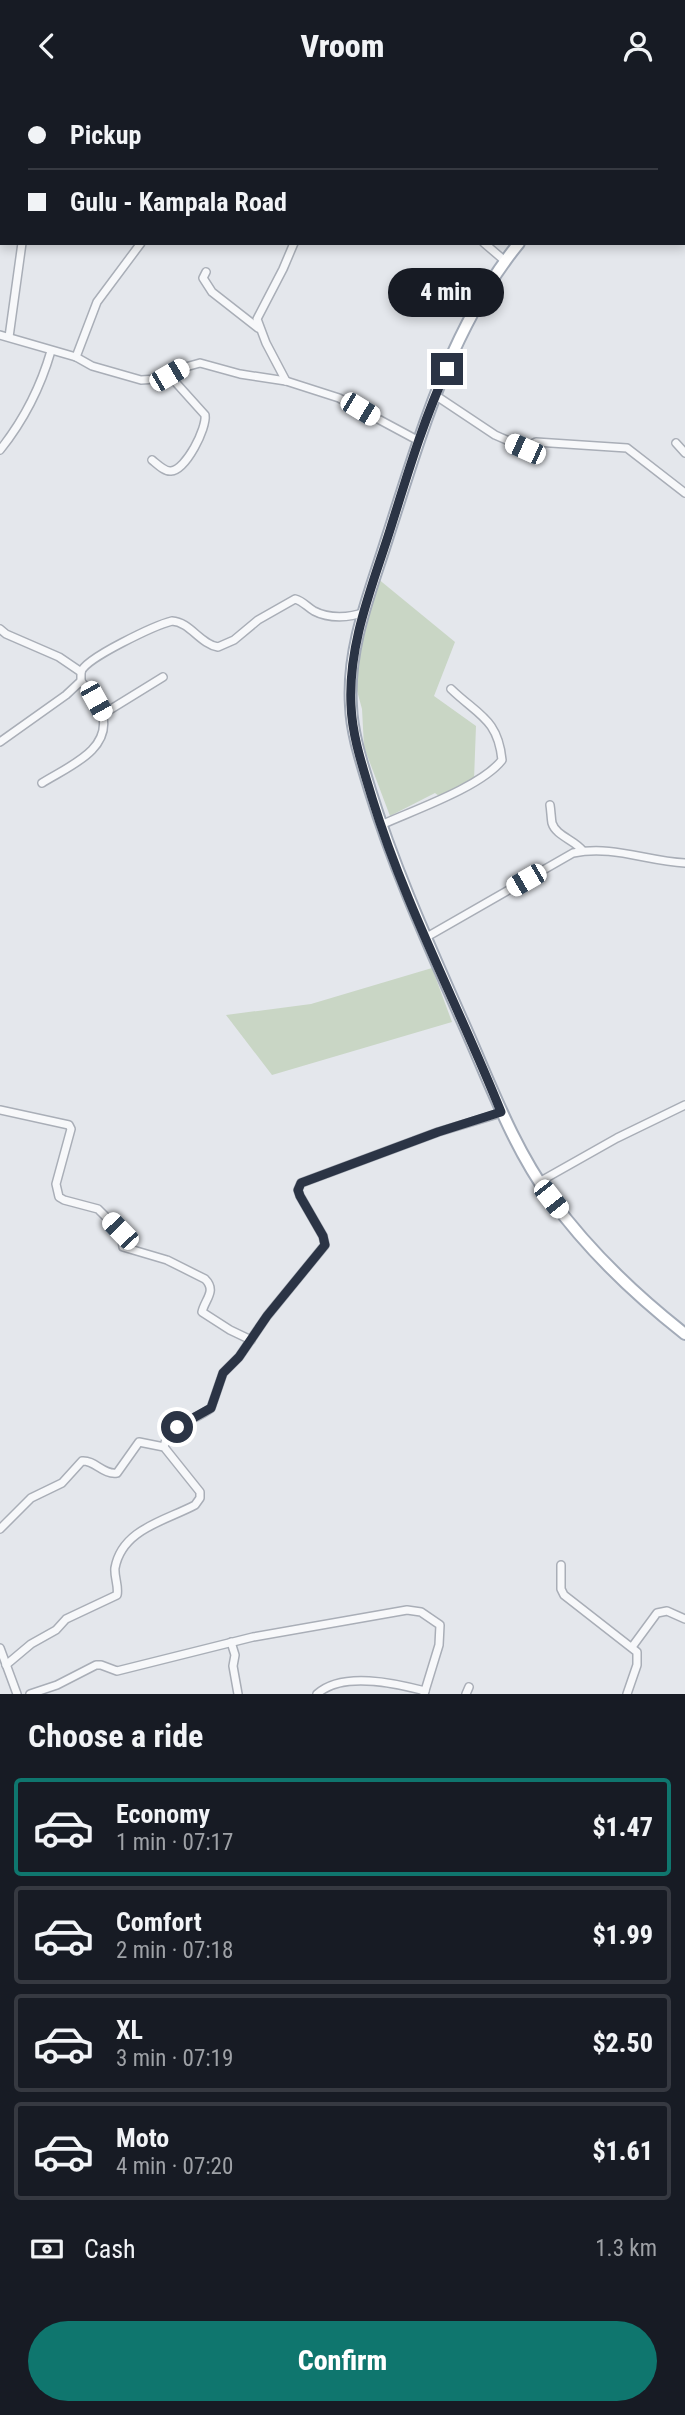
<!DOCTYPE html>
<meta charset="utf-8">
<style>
body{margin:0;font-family:"Roboto Condensed",sans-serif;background:#242831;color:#f1f3f6;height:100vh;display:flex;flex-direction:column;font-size:26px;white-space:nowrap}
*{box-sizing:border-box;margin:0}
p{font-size:23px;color:#9ea1a6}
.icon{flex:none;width:38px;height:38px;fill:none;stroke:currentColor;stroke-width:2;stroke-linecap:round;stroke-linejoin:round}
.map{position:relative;height:1603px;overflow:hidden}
.sheet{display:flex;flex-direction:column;background:#171b24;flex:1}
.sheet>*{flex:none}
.top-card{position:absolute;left:0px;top:0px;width:686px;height:154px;box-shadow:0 4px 10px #0003;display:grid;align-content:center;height:154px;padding:0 28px;background:#171b24}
.end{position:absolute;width:32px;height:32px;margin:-16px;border:9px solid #2b3445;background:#fff;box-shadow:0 0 0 4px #fff}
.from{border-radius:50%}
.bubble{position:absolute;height:49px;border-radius:24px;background:#171b24;box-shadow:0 4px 10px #0003;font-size:23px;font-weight:800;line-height:49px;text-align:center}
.car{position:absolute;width:21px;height:42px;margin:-21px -10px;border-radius:9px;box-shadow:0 0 5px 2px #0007;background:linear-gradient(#fff 24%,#345 0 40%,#fff 0 76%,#345 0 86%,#fff 0)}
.top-card b{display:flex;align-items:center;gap:24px;height:66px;font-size:26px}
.top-card b+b{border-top:2px solid #363941}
.top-card i{width:18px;height:18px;background:#f1f3f6}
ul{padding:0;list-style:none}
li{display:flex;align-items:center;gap:21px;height:98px;margin:0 14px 10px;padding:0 14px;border:4px solid #363941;border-radius:7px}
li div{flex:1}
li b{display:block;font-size:26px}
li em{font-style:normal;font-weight:800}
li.current{border-color:#0f766e}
li>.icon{width:63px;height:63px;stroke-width:1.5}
h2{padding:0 28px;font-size:32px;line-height:84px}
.pay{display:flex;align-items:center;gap:18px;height:77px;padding:0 28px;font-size:26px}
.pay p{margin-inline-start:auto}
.cta{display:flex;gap:14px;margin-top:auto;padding:14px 28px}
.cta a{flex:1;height:80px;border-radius:42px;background:#0f766e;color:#fff;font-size:28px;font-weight:800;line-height:80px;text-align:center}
header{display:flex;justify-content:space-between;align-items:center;height:91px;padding:0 28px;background:#171b24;font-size:32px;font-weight:800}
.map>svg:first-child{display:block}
</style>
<header><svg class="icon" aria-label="back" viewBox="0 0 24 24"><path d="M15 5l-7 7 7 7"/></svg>Vroom<svg class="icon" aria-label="person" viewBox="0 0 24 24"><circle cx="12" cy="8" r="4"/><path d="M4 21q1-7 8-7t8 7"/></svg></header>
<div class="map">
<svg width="685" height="1603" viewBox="0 0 685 1603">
<rect width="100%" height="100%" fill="#e4e7ec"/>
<!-- green -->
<g fill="#c9d6c5">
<polygon points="377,487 455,551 434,605 476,635 474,689 439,705 435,702 390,725 364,656 362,618 356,596 361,548"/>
<polygon points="432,877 452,931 272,984 226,924 311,913"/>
</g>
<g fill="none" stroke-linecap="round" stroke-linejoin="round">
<!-- minor casing -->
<g stroke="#a9aeb7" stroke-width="10">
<g id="minor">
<polyline points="99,0 100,2"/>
<polyline points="237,0 239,2"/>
<polyline points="636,0 636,2"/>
<polyline points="74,2 79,0"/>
<polyline points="0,56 2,57"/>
<polyline points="484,152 505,170"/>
<polyline points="206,181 203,187 212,201 258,237"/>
<polyline points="0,244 76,266 92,275 141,289 158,288 182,277 200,272 240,283 286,290 339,307 419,350"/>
<polyline points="9,246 22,152"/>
<polyline points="76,266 97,211 141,152"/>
<polyline points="286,290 266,252 257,228 283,178 294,152"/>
<polyline points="435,304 495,344 525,357 536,351 627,357 685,402"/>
<polyline points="676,352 685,362"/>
<path d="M0 359C24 329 40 298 51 260"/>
<path d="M152 369C157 373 165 381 171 380 186 379 207 337 205 324L169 284"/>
<polyline points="0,538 6,543 59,566 81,581 81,590 66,604 0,651"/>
<path d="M81 581C85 567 156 534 172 530 190 531 200 553 218 556L234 549 258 529 295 508C303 510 307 516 314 520 329 528 350 527 364 521"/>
<polyline points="103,623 163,586"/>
<path d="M42 692C67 676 113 659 102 622 99 611 88 600 81 590"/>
<path d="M550 714C551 720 551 726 552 732 556 745 575 749 583 760"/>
<path d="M381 734C414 719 481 696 502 669 498 628 478 624 451 598"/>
<path d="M425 847 573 762C613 754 646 770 685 772"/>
<path d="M0 1019 69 1034 71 1038 56 1093 59 1106 64 1109 98 1118 121 1141 123 1156 167 1169 205 1188C217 1200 205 1208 202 1221L230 1239 251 1249"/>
<polyline points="539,1091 617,1047 685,1014"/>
<path d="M164 1356C168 1332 195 1330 211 1317L223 1282 239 1266 267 1225 325 1154 323 1145 300 1105 298 1099 301 1092 438 1041 501 1022"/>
<path d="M0 1438 31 1407 62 1392 82 1370C95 1369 103 1384 117 1382L139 1351 164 1356 200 1401V1407L195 1414C165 1430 122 1438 115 1477 114 1486 119 1495 117 1504L66 1528 56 1539 31 1553 6 1574"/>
<polyline points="561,1474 561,1498 564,1504 637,1561 637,1574 627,1603"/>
<polyline points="231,1551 235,1564 233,1575 238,1603"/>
<polyline points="632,1556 657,1522 667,1520 685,1528"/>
<polyline points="0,1557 17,1603"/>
<polyline points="30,1603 57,1594 96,1574 101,1574 117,1580 253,1546 407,1519 421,1521 440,1534 439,1554 424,1603"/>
<path d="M317 1603C342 1580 395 1592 425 1600"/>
<polyline points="466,1603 469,1596"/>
</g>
</g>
<!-- primary casing -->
<g stroke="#a3abb8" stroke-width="14">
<g id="primary">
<polyline points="664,2 666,0"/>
<path d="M519 152C450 237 420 346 387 448 370 502 347 557 351 615 352 643 362 672 370 699 394 777 428 852 461 927 489 989 511 1053 551 1108 589 1160 634 1203 685 1243"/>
</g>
</g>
<!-- minor -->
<use href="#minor" stroke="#f7f8fa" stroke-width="7"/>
<!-- primary -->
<use href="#primary" stroke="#fff" stroke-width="10"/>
</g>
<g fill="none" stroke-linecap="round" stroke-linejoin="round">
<!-- route -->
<path stroke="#2b3445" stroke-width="9" d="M177 1336 211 1317 223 1282 239 1266 267 1225 325 1154 323 1145 300 1105 298 1099 301 1092 438 1041 501 1021C459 916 405 815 372 707 363 677 352 645 351 614 348 553 372 496 390 439 407 385 423 330 447 278"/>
</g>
</svg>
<i class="end from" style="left:177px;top:1336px"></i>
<i class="end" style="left:447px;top:278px"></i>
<div class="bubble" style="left:388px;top:177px;width:116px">4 min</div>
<i class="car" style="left:169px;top:284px;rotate:60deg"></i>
<i class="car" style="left:360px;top:318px;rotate:121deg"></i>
<i class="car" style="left:525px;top:358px;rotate:294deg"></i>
<i class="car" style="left:96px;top:610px;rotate:151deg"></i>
<i class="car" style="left:526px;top:789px;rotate:240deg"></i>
<i class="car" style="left:551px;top:1108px;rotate:142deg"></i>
<i class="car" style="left:120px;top:1140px;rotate:316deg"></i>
<div class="top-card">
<b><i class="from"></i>Pickup</b>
<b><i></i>Gulu - Kampala Road</b>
</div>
</div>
<section class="sheet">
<h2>Choose a ride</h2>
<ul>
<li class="current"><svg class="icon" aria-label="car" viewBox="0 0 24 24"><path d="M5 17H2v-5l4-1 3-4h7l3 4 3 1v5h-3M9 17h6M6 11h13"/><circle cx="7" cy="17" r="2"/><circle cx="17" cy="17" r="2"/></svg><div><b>Economy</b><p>1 min · 07:17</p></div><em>$1.47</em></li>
<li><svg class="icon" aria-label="car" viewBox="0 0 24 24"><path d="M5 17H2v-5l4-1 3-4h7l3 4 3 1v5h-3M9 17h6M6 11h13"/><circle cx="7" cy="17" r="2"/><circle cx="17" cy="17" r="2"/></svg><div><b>Comfort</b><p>2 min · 07:18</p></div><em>$1.99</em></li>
<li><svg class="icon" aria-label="car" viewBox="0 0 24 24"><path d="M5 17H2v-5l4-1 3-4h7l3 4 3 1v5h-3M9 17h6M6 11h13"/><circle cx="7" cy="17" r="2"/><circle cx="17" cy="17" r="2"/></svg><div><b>XL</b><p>3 min · 07:19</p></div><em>$2.50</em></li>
<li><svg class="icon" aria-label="car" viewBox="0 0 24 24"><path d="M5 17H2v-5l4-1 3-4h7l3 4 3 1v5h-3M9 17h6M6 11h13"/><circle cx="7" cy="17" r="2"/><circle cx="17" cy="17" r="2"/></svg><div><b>Moto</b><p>4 min · 07:20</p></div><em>$1.61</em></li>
</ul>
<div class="pay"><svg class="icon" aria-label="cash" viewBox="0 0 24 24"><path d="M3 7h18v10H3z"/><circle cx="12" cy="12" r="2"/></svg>Cash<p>1.3 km</p></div>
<div class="cta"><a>Confirm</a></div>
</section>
